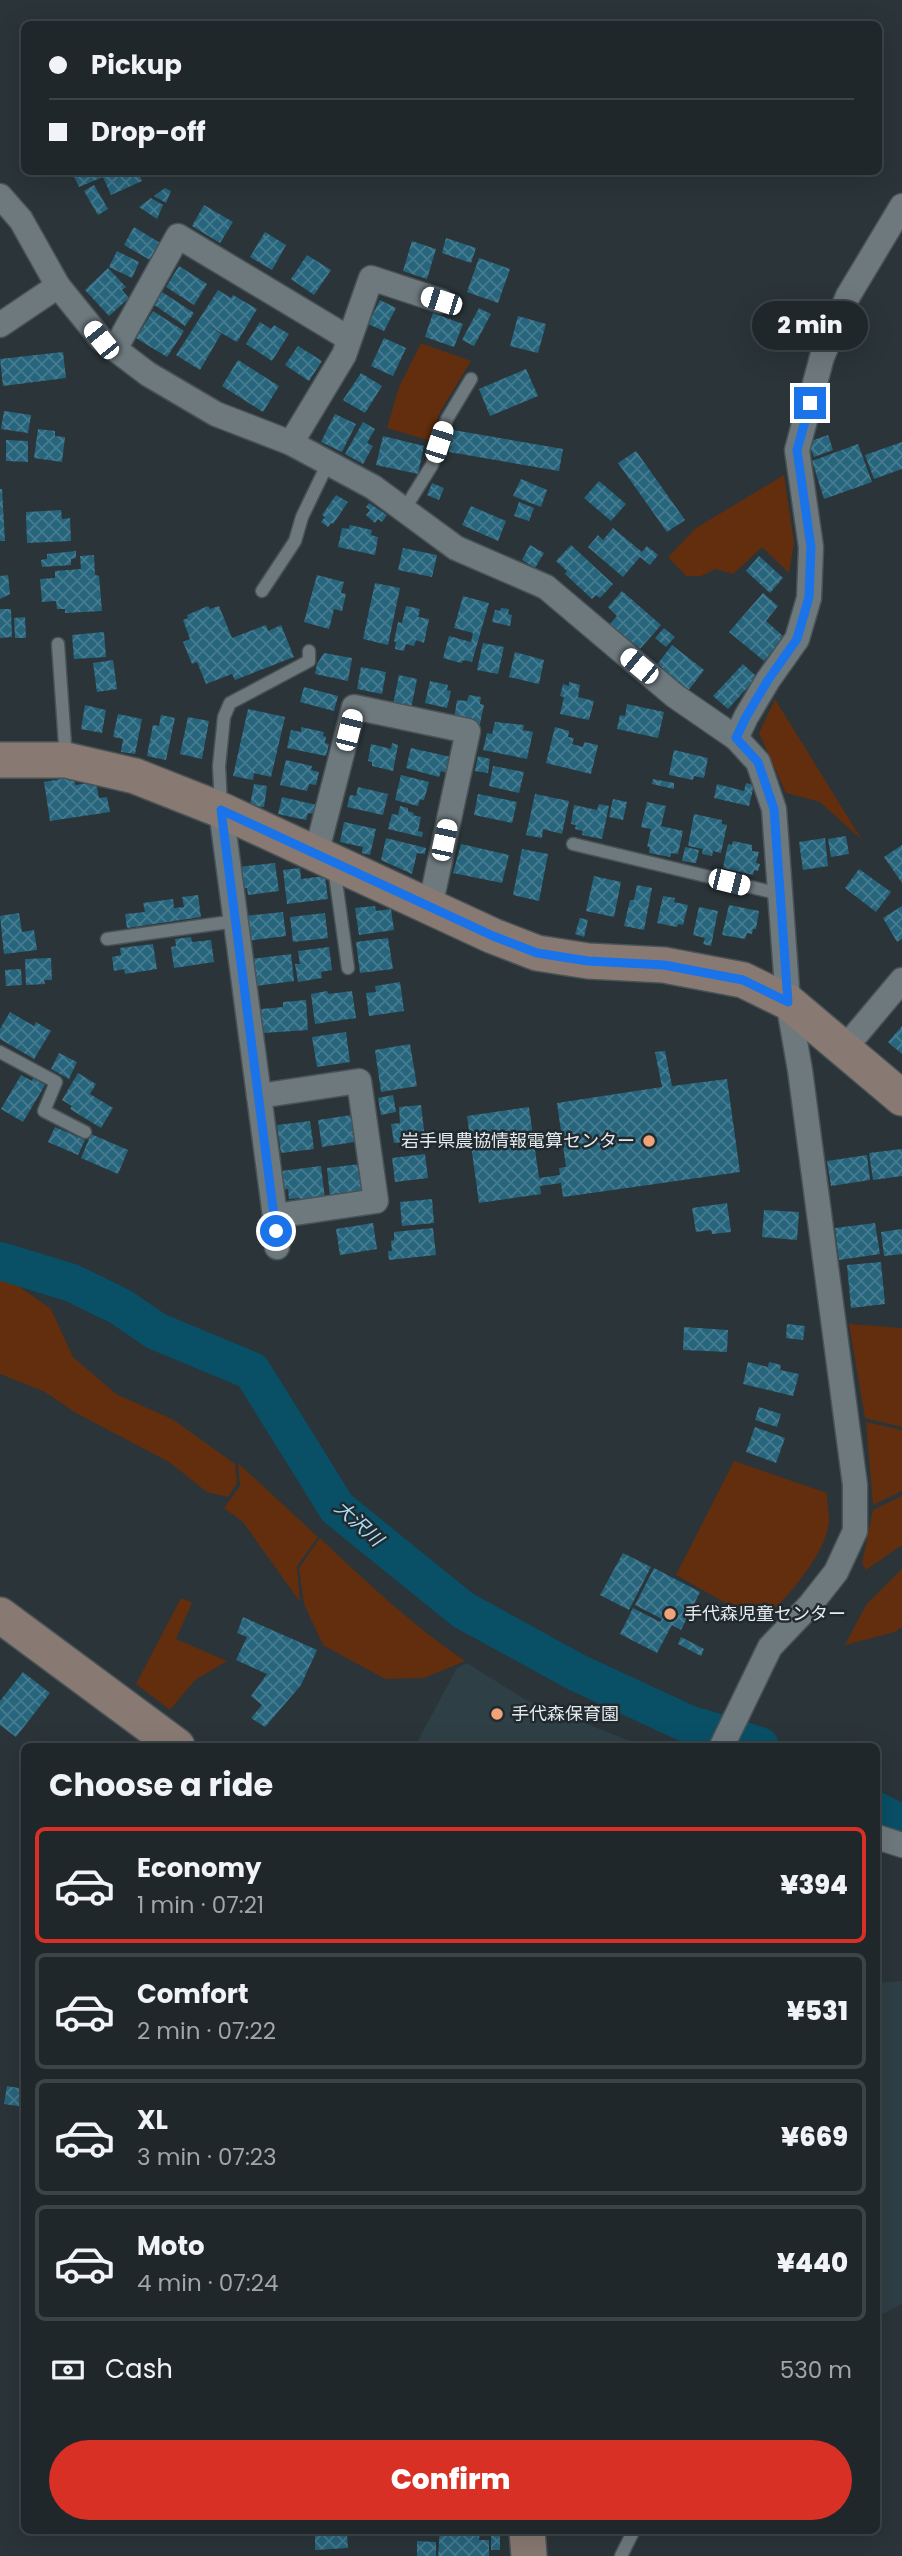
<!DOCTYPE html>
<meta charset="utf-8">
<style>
body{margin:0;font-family:Poppins,"Noto Sans JP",sans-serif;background:#2d3337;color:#f1f3f6;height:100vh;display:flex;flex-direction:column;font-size:26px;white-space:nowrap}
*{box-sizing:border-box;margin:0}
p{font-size:23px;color:#a2a5a9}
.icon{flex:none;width:38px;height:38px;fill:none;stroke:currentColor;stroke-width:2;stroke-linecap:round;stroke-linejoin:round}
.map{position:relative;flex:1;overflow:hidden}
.details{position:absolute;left:21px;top:1743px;width:859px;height:791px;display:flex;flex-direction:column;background:#20272b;border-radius:10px;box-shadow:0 7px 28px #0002,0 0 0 2px #3d4447}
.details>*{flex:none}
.top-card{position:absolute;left:21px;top:21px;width:861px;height:154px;border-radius:10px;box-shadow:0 7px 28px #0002,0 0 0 2px #3d4447;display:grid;align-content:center;height:154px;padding:0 28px;background:#20272b}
.end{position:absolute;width:32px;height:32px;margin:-16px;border:9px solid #1a73e8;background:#fff;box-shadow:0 0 0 4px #fff}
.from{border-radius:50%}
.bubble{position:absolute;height:49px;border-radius:24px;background:#20272b;box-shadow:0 7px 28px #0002,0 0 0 2px #3d4447;font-size:23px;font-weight:800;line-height:49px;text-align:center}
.car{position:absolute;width:21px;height:42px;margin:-21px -10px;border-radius:9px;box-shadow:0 0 5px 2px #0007;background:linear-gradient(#fff 24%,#345 0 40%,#fff 0 76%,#345 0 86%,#fff 0)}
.top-card b{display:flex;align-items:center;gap:24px;height:66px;font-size:26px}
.top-card b+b{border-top:2px solid #3d4447}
.top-card i{width:18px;height:18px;background:#f1f3f6}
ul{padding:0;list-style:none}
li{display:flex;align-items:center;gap:21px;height:116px;margin:0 14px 10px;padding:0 14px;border:4px solid #3d4447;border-radius:10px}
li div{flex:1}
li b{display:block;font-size:26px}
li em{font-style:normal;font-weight:800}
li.on{border-color:#d93025}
li>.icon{width:63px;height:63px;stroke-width:1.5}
h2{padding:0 28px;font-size:32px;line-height:84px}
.pay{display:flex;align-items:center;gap:18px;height:77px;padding:0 28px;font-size:26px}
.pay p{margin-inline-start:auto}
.action{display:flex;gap:14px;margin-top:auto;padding:14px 28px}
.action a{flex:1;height:80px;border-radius:42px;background:#d93025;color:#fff;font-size:28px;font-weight:800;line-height:80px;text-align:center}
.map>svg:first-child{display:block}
</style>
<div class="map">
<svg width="902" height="2556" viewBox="0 0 902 2556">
<defs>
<pattern id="building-cross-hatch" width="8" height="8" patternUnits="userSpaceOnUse" patternTransform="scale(1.75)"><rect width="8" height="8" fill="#27657d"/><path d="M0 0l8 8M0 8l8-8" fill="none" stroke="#467b90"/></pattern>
</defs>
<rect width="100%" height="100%" fill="#2a3439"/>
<!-- built -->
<g fill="#2e3f46">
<polygon points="467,1663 526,1700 643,1746 415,1746 457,1668"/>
<polygon points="902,1981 902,2304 877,2317 877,1983"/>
</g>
<!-- grass -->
<g fill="#622e0d">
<polygon points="421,343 471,361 440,412 431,441 387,428 399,387"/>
<polygon points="784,475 794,543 789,573 762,547 733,574 716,569 701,576 686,576 668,557 696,528"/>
<polygon points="775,699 862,840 820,802 786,793 759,733"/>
<polygon points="0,1273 51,1309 73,1357 116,1394 172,1419 235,1464 237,1483 228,1497 207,1492 169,1462 76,1413 45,1392 0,1374"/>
<polygon points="849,1324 902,1328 902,1427 865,1418"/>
<polygon points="866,1422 902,1430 902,1491 873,1505"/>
<path d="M734 1461 827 1493C827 1502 829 1511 829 1520 827 1555 785 1599 761 1623L676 1575Z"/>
<polygon points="238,1463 318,1537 297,1566 300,1602 243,1522 224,1508 240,1486"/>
<polygon points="902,1496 902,1545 866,1570 862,1563 873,1510"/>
<path d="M320 1538C366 1582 412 1625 465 1661L424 1678 385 1679 323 1645 304 1604 299 1568Z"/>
<polygon points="902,1569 902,1627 895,1632 845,1645 866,1605"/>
<polygon points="181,1598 192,1603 176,1639 227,1661 195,1680 170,1710 136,1684"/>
</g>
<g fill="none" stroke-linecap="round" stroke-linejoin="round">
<!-- river -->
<g stroke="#094f66" stroke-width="38">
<polyline points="0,1261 72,1283 121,1307 156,1331 252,1371 337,1508 463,1610 576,1672 688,1724 760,1746"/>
<polyline points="877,1811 902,1824"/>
</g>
</g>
<!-- building -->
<g fill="url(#building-cross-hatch)">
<polygon points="72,172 138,172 142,181 111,195 103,177 79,187"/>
<polygon points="94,185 108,209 98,215 84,191"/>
<polygon points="165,188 171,191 166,203 154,196"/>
<polygon points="151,198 163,205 157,219 139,207"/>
<polygon points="204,205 233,222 220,243 192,226"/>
<polygon points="134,227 160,243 150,260 124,245"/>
<polygon points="265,232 286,245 272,270 250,257"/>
<polygon points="446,238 476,248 471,263 442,253"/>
<polygon points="412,241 436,249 427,279 403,271"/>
<polygon points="117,251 139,262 132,278 109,267"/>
<polygon points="307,255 331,270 314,295 291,279"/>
<polygon points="479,258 510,269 498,303 467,292"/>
<polygon points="179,266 207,284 194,305 166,287"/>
<polygon points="108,268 126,287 122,290 129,298 109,316 85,290"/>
<polygon points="159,290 194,313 185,326 150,302"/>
<polygon points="218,290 231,298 233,295 257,309 237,342 209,326 221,334 200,370 176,355"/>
<polygon points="380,300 396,308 384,331 368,324"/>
<polygon points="479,308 491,314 474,346 462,340"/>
<polygon points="153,311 184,331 167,357 136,338"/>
<polygon points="433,313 463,324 454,347 425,337"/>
<polygon points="518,316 546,324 538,353 510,346"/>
<polygon points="260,322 271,329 274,325 289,334 272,361 246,344"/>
<polygon points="384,338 406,348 393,376 371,366"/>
<polygon points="298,346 322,361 309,381 285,365"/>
<polygon points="63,352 66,378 3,386 0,359"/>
<polygon points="238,360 279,386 263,412 222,386"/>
<polygon points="526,369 538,396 490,416 479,389"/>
<polygon points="361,373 382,386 365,413 343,400"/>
<polygon points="4,411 31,415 28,433 1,429"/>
<polygon points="335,414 356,424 342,452 321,442"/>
<polygon points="363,422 375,429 367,443 373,446 363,464 345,454"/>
<polygon points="38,429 55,431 55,436 65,437 62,462 34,458"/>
<polygon points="453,430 563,449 559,471 449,452"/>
<polygon points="828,435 833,450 814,457 808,442"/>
<polygon points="383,436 424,446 418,474 376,465"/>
<polygon points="6,440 28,441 28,462 6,461"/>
<polygon points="902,442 902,469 874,479 865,455"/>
<polygon points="858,444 872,482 824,499 812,461"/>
<polygon points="636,451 685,520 667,532 618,463"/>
<polygon points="521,479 547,490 541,507 513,496"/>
<polygon points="599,481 626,504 611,521 584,498"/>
<polygon points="432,483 444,488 439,500 427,495"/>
<polygon points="0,489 2,489 5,541 0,541"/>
<polygon points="336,495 348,502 333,524 331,523 328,527 321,522 325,517 322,515"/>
<polygon points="519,502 534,508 529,521 514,516"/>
<polygon points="369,503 387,515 382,522 378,519 375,523 366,515 370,510 366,507"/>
<polygon points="471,506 506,521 498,541 462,525"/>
<polygon points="61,510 62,519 70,518 71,541 27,543 26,512"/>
<polygon points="350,525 372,530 371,535 378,537 375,555 338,547 342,528 349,529"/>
<polygon points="613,528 642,552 647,546 658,555 650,565 640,557 623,577 588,547 598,535 603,540"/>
<polygon points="530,545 544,553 535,568 522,560"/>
<polygon points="571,545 613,584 600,598 596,595 592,599 565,574 567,571 556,561"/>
<polygon points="403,548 437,555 432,577 398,570"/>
<polygon points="76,551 76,558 71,559 71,565 42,567 41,560 47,559 47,554"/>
<polygon points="94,555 95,575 99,576 102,611 65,613 65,609 57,609 56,601 42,602 40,579 55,578 55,571 81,569 80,556"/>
<polygon points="759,556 783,578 770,593 746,571"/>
<polygon points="8,575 10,594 0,599 0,576"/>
<polygon points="317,575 344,582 341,593 346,594 342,611 334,609 329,629 304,622"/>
<polygon points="375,583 400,588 388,645 363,639"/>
<polygon points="622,591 661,625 640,649 610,624 617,616 608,607"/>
<polygon points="763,593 778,606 766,621 784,637 764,661 729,632"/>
<polygon points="463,596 489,603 472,662 464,660 461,663 443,658 449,636 471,642 473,633 454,628"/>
<polygon points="208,606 210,609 219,606 232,638 266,625 268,631 281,625 294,657 235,680 232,674 206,684 197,662 192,664 183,642 190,639 183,620 188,618 187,615"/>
<polygon points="406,606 420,609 418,617 429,619 424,643 416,640 414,646 406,644 404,651 395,649 396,642 394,641 398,622 402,623"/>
<polygon points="501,608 509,609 508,614 512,615 510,626 492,622 495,610 500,611"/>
<polygon points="0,609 11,609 12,637 0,638"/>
<polygon points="25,617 26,638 15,638 14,618"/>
<polygon points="664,628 675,637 666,647 655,638"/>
<polygon points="104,632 106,657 74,659 72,635"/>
<polygon points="483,643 504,647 498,674 477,670"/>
<polygon points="672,645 704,670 688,691 656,666"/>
<polygon points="515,652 544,660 539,684 509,677"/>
<polygon points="324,653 352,658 348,681 315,674 317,664"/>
<polygon points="113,660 117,689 97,692 93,663"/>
<polygon points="743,664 757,677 728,709 713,696"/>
<polygon points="361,667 386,672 382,694 357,689"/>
<polygon points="399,675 417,679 411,709 393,705"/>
<polygon points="430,681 448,685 447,690 451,691 447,708 425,703"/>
<polygon points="569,682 580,685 578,697 594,701 589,720 560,714 564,697 560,696 563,684 569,686"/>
<polygon points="304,687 338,696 334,711 300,702"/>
<polygon points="469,695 481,697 480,704 484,705 480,724 454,719 457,700 467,701"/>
<polygon points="627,704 664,712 658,738 617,729 620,715 625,716"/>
<polygon points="85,705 106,710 102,733 81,729"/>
<polygon points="248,709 285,717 271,777 254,773 253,780 233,776"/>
<polygon points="118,714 142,719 135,754 121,752 123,739 113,737"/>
<polygon points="161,715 175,718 166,760 147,756 153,725 159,726"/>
<polygon points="188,717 209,721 202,759 180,754"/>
<polygon points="495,722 524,725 523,730 533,732 527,759 483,750 487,733 492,734"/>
<polygon points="301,727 324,732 323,736 326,737 325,743 329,744 326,756 287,748 291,730 301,732"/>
<polygon points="555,727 569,731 568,737 574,738 572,744 583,747 584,742 598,745 591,774 546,763"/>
<polygon points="392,743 398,745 393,771 372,766 372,762 368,761 371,744 391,749"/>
<polygon points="411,748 451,757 447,773 441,771 439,777 406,768"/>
<polygon points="674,750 708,758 704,778 694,776 693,780 669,775"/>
<polygon points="478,756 490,759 488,773 475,771"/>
<polygon points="286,760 312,766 311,770 319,772 316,785 309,784 307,791 280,785"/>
<polygon points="493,766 524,772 519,793 489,786"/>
<polygon points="74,773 75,785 96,782 99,798 107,797 110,812 50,821 44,782 61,779 60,776"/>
<polygon points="401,775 429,782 424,800 420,799 418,806 395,800"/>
<polygon points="653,779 674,783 674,789 652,784"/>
<polygon points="746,783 754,785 749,806 714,798 717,784 744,791"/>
<polygon points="254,784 267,786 264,807 250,805"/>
<polygon points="358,787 388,794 383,815 347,807 350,795 356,796"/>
<polygon points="478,794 517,802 512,823 474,815"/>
<polygon points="535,794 569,801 562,834 543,829 542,838 526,835"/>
<polygon points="282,797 317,805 315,814 308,813 306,820 278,814"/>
<polygon points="613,799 627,802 623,820 609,817"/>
<polygon points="647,802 666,806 661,826 683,831 678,854 671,853 670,857 649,853 650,847 647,847 651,829 641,827"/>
<polygon points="599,804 609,806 602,839 582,835 583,831 575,829 576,825 571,824 574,805 597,810"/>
<polygon points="400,806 408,808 408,811 414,813 413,815 421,817 418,831 423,832 422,837 388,829 392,814 398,815"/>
<polygon points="694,814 722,820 722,824 727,825 721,853 713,851 712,856 702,854 703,849 688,846"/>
<polygon points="344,822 376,829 370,855 362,853 363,847 340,842"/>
<polygon points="846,836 849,854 831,857 828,839"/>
<polygon points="386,838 426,848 425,854 417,853 412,874 381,860"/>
<polygon points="825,838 828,866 803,870 799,842"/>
<polygon points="733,841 752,845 752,851 759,852 756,863 760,864 758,871 754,870 753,875 723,868 728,844 732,845"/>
<polygon points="461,844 509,855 502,883 453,873"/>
<polygon points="902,845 902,883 884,857"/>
<polygon points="685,847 699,850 696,863 682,861"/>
<polygon points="522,849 548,854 539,901 513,895"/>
<polygon points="275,863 279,891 248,895 247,888 241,889 238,867"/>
<polygon points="300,868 301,879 325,876 328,899 287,904 283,870"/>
<polygon points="859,869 891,892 876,912 845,888"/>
<polygon points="594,876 621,882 614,917 586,911"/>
<polygon points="637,885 652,888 644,930 624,926 630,900 634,900"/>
<polygon points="198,895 201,917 127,928 125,914 145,912 143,903 173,899 174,908 184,907 182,897"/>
<polygon points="663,896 675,898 674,902 688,905 683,925 678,924 677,927 657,923"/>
<polygon points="729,905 759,911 756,929 753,929 752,934 747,933 745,939 722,935"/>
<polygon points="375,906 376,911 391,909 394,930 359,935 355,908"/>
<polygon points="902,906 902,939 897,942 883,918"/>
<polygon points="699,907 718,911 711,946 703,944 705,938 693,935"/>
<polygon points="283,912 286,936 247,941 244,916"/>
<polygon points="19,913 22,932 34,930 37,950 4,954 0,916"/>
<polygon points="325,913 328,938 293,942 290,917"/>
<polygon points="580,918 588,920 584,937 575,934"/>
<polygon points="191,937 192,942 211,940 214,962 174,968 171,947 176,946 175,939"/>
<polygon points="388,938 393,969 360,973 356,942"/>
<polygon points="153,944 157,969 125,974 124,969 114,971 112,957 121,955 120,948"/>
<polygon points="329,947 332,970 321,972 322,978 298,982 295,964 300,964 298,951"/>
<polygon points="291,954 294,981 256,986 252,959"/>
<polygon points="51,958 52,980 44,980 45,984 26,985 25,959"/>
<polygon points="21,969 22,985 6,986 5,970"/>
<polygon points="400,982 404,1011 369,1016 366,993 376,992 375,986"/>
<polygon points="327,991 329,994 352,991 356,1018 315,1024 311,994"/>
<polygon points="306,1000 308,1030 263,1033 261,1009 283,1007 283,1002"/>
<polygon points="10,1012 34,1026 36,1022 51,1031 34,1059 0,1039 0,1029"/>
<polygon points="902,1026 902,1054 888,1042"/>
<polygon points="346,1032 350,1062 317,1067 312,1037"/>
<polygon points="410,1044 417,1086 381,1092 375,1050"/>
<polygon points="665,1051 672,1086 727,1079 740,1172 563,1197 561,1183 540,1186 541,1194 479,1203 467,1116 529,1107 539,1178 560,1175 559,1168 566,1167 557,1103 662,1087 655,1052"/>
<polygon points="59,1053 77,1062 69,1079 51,1069"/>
<polygon points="78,1073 96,1084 90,1094 113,1108 101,1128 70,1109 72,1106 62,1100"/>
<polygon points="21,1075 32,1081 33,1078 45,1085 23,1122 1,1109"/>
<polygon points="393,1095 396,1112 381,1115 378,1098"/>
<polygon points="421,1105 425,1139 394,1143 391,1124 400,1123 399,1107"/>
<polygon points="358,1114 361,1141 322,1147 318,1120"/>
<polygon points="310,1121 314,1149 281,1153 277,1125"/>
<polygon points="55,1127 85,1140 78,1155 48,1142"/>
<polygon points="91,1134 128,1150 118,1174 81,1158"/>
<polygon points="902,1149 902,1176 873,1180 869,1153"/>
<polygon points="425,1154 428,1178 395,1182 392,1158"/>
<polygon points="867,1155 870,1180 831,1186 827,1161"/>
<polygon points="360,1164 363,1194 330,1197 327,1168"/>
<polygon points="321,1166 325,1199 300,1202 300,1198 289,1199 288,1189 284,1190 281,1171"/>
<polygon points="432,1199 434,1223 402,1226 400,1202"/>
<polygon points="727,1203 731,1232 712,1234 711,1230 696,1232 692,1208"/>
<polygon points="764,1210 799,1212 797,1240 762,1237"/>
<polygon points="373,1223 377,1249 340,1255 336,1229"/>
<polygon points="875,1223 880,1254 839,1260 835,1228"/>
<polygon points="433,1228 436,1255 389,1260 388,1251 392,1251 391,1241 394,1240 394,1232"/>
<polygon points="902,1229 902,1254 884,1256 881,1232"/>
<polygon points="881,1262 885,1304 851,1308 847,1265"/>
<polygon points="787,1324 805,1326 803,1340 786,1338"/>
<polygon points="684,1327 728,1330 727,1352 683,1350"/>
<polygon points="748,1362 768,1367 769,1362 781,1365 780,1370 799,1374 793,1396 743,1384"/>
<polygon points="759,1407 781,1414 777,1427 755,1420"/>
<polygon points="755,1427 785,1438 776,1463 746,1452"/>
<polygon points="623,1553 651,1567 629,1610 600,1595"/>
<polygon points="654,1568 700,1592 681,1630 672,1625 657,1653 620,1634 633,1608 660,1622 662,1619 635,1605"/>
<polygon points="243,1617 317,1650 301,1685 265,1727 251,1718 262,1705 251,1696 267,1674 236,1660 247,1637 237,1633"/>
<polygon points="681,1637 704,1649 701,1656 678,1644"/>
<polygon points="23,1672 50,1693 16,1737 0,1725 0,1701"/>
<polygon points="7,2086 24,2089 24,2107 4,2104"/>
<polygon points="440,2530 480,2530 479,2540 489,2540 489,2556 438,2556"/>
<rect x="491" y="2530" width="9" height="20"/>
<polygon points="347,2535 348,2548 315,2550 315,2536"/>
<polygon points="417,2541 436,2542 436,2556 417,2556"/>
</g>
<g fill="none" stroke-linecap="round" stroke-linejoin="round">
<!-- lane casing -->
<g stroke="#495255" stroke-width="15">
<g id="lane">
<polyline points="404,510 432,465 447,419 471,379"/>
<polyline points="262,591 295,541 302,517 328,463"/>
<polyline points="58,644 66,759"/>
<polyline points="221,805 219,766 224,717 230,703 309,661 309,651"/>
<polyline points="573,844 780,894"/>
<polyline points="334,867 348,968"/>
<polyline points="107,939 236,921"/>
<polyline points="0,1052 56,1082 44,1111 85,1132"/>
<polyline points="621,2556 634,2530"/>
</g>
</g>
<!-- street casing -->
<g stroke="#495255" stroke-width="27">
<g id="street">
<polyline points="0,196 21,220 58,286 101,339 115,349 148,374 216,414 291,443 373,487 456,548 546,587 675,696 736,738 758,762 774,809 788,1002 800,1070 855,1485 855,1531 836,1572 810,1605 770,1647 722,1746"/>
<polyline points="0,325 58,286"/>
<polyline points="115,349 178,236 348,338"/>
<polyline points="291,443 344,355 371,278 441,301"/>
<polyline points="736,738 746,717 768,680 797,639 809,598 811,547 797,450 822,357 848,296 902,206"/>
<polyline points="221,810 275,1216 277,1247"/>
<polyline points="316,854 354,707 468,731 430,907"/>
<polyline points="844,1049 902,980"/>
<polyline points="259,1096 359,1081 376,1201 275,1216"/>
<polyline points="877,1837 902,1845"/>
</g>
</g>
<!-- secondary casing -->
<g stroke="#495255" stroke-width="38">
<g id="secondary">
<polyline points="0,760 66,760 135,776 221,810 493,936 537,953 588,961 664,965 743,980 788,1002 902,1098"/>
<polyline points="0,1615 177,1746"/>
<polyline points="527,2530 529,2556"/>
</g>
</g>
<!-- lane -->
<use href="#lane" stroke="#6e797e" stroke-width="12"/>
<!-- street -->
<use href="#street" stroke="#6e797e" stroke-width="24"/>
<!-- secondary -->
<use href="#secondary" stroke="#887a72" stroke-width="35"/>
</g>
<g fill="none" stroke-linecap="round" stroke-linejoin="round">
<!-- route -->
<polyline stroke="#1a73e8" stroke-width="9" points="276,1231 221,810 493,936 537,953 588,961 664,965 743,980 788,1002 774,809 758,762 736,738 746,717 768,680 797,639 809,597 811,547 797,450 810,403"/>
</g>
<!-- markers -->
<g fill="#f0a378" stroke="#212a2f" stroke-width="2.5">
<circle cx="649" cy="1141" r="7"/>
<circle cx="670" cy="1614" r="7"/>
<circle cx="497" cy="1714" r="7"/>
</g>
<g text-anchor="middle" stroke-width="5" stroke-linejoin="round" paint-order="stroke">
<!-- poi labels -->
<g font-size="18" fill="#e4eaed" stroke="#212a2f" text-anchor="start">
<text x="635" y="1147" text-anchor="end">岩手県農協情報電算センター</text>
<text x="684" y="1620">手代森児童センター</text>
<text x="511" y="1720">手代森保育園</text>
</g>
<!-- water labels -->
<g font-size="19" font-style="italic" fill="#acdff6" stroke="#212a2f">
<text transform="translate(359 1523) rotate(42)" y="7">大沢川</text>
</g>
</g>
</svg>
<i class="end from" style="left:276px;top:1231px"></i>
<i class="end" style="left:810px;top:403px"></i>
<div class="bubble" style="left:752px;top:301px;width:116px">2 min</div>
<i class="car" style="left:441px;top:301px;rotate:288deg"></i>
<i class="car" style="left:101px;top:340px;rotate:321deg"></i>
<i class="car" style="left:439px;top:442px;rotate:18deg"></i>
<i class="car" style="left:639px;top:666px;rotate:310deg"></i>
<i class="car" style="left:349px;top:730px;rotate:14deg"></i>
<i class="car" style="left:444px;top:840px;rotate:12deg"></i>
<i class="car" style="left:729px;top:882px;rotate:104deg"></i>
<div class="top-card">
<b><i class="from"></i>Pickup</b>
<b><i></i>Drop-off</b>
</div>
<section class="details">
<h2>Choose a ride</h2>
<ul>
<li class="on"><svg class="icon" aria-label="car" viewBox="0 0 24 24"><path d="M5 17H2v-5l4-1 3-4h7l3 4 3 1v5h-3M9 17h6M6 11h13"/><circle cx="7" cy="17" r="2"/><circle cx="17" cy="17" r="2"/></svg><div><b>Economy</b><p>1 min · 07:21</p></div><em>¥394</em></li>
<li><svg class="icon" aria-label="car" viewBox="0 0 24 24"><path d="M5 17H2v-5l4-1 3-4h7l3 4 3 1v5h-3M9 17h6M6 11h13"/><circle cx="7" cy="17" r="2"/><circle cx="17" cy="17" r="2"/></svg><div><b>Comfort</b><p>2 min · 07:22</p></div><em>¥531</em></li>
<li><svg class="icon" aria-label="car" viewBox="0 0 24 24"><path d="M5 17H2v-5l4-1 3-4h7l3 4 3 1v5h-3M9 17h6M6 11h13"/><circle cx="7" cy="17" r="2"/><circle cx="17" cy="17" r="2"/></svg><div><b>XL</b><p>3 min · 07:23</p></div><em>¥669</em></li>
<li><svg class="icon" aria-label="car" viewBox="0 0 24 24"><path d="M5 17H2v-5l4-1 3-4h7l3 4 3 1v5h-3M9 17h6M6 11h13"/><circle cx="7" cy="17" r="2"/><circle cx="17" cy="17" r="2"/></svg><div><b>Moto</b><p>4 min · 07:24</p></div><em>¥440</em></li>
</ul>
<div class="pay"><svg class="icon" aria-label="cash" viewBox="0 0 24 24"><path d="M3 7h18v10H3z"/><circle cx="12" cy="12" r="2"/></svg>Cash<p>530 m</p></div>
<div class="action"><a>Confirm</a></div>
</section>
</div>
